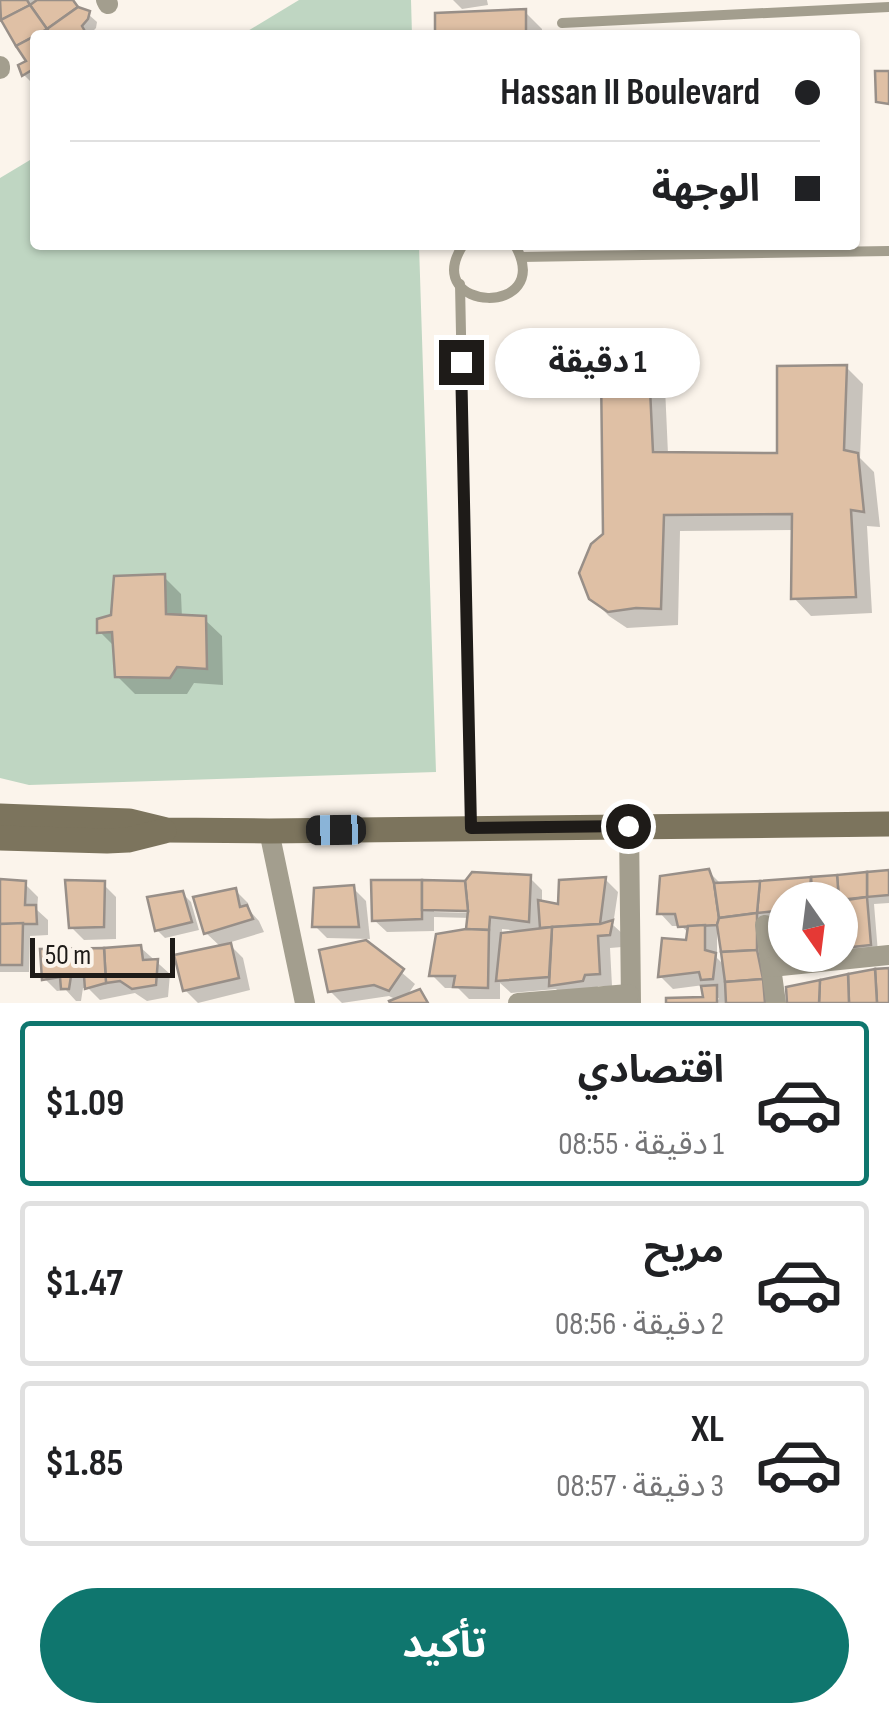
<!DOCTYPE html>
<html lang="ar">
<meta charset="utf-8">
<style>
body{margin:0;font-family:"Sofia Sans Condensed","Noto Sans Arabic",sans-serif;background:#f2f2f2;color:#202124;direction:rtl;height:100vh;display:flex;flex-direction:column;font-size:38px;white-space:nowrap}
*{box-sizing:border-box;margin:0}
p{font-size:32px;color:#757577}
.icon{flex:none;width:55px;height:55px;fill:none;stroke:currentColor;stroke-width:2;stroke-linecap:round;stroke-linejoin:round}
.map{position:relative;height:1003px;overflow:hidden;direction:ltr}
.sheet{display:flex;flex-direction:column;background:#fff;flex:1}
.sheet>*{flex:none}
.hud{position:absolute;left:30px;top:30px;width:830px;height:220px;border-radius:10px;box-shadow:0 2px 8px #0004;direction:rtl;display:grid;align-content:center;height:220px;padding:0 40px;background:#fff}
.needle{width:65px;rotate:166deg}
.controls{position:absolute;left:768px;top:882px;display:grid;gap:20px}
.controls a{display:grid;place-items:center;width:90px;height:90px;border-radius:50%;background:#fff;box-shadow:0 2px 8px #0004;font-size:50px}
.scale{position:absolute;left:30px;bottom:25px;width:145px;box-sizing:border-box;padding-left:10px;border:5px solid #1e1b18;border-top:0;font-size:28px;line-height:35px;white-space:nowrap;color:#1e1b18;-webkit-text-stroke:8px #fbf4eb;paint-order:stroke}
.end{position:absolute;width:45px;height:45px;margin:-22px;border:12px solid #1e1b18;background:#fff;box-shadow:0 0 0 5px #fff}
.from{border-radius:50%}
.bubble{position:absolute;height:70px;border-radius:35px;background:#fff;box-shadow:0 2px 8px #0004;font-size:32px;font-weight:700;line-height:70px;text-align:center;direction:rtl}
.car{position:absolute;width:30px;height:60px;margin:-30px -15px;border-radius:12px;box-shadow:0 0 8px 2px #0007;background:linear-gradient(#222 24%,#8ab4d8 0 40%,#222 0 76%,#8ab4d8 0 86%,#222 0)}
.hud b{display:flex;align-items:center;gap:35px;height:95px;font-size:38px}
.hud b+b{border-top:2px solid #e0e0e0}
.hud i{width:25px;height:25px;background:#202124}
ul{padding:18px 0 0;list-style:none}
li{display:flex;align-items:center;gap:30px;height:165px;margin:0 20px 15px;padding:0 20px;border:5px solid #e0e0e0;border-radius:10px}
li div{flex:1}
li b{display:block;font-size:38px}
li em{font-style:normal;font-weight:700}
li.active{border-color:#0f766e}
li>.icon{width:90px;height:90px;stroke-width:1.5}
.primary-button{display:flex;gap:20px;margin-top:auto;padding:20px 40px}
.primary-button a{flex:1;height:115px;border-radius:60px;background:#0f766e;color:#fff;font-size:40px;font-weight:700;line-height:115px;text-align:center}
.map>svg:first-child{display:block}
</style>
<div class="map">
<svg width="889" height="1003" viewBox="0 0 889 1003">
<rect width="100%" height="100%" fill="#fbf4eb"/>
<!-- green -->
<g fill="#bfd6c2">
<polygon points="299,0 411,0 412,35 241,35"/>
<polygon points="35,157 35,245 419,245 436,772 29,785 0,778 0,178"/>
</g>
<!-- shadow -->
<g fill="#0003" fill-rule="evenodd">
<polygon points="0,0 73,0 80,11 88,14 97,22 96,28 89,35 35,35 35,81 32,83 24,75 21,66 30,61 0,13"/>
<polygon points="453,0 487,0 488,5 462,9"/>
<polygon points="525,12 542,29 542,35 437,35"/>
<polygon points="846,367 863,384 860,458 874,472 880,527 867,526 872,613 811,616 794,598 795,530 680,531 678,625 627,628 609,616 591,598 648,370 665,387 668,454 779,456"/>
<polygon points="164,577 181,594 182,618 204,619 222,636 223,685 194,683 187,694 135,694 117,676 115,647 100,632 113,617"/>
<path d="M709 872 722 885 889 873V903L874 904 878 953 829 958V963L796 969 783 956 779 919 764 921V960L771 1003H717L719 998H713V1003H669V1000H706L704 985 673 989 660 976 664 941 688 942 690 934 681 926H672L660 913 662 878ZM785 900H840V955H785ZM717 932H720L725 966 717 958Z"/>
<path d="M530 878 542 890V903L560 907 606 880 618 892 613 925 624 935 622 947 610 948 612 986H598L595 993 564 997 556 989 511 993 500 983V999H469L458 988H445L432 975 468 931 470 918 434 917V931L387 932 374 920 464 883ZM434 907 480 908V913L434 912ZM502 929 521 931 502 935Z"/>
<polygon points="0,882 25,884 38,897 37,910 48,920 48,935 30,936 29,972 0,972"/>
<polygon points="103,884 116,897 116,939 84,940 71,927"/>
<polygon points="353,888 366,901 370,939 327,938 315,926"/>
<polygon points="235,890 248,903 250,911 259,921 264,932 228,943 243,958 250,990 198,1003 185,990 221,947 206,933"/>
<polygon points="182,893 191,902 199,930 165,938 157,930"/>
<polygon points="366,942 415,984 406,997 419,992 429,1003 390,1003 397,1000 389,996 342,1003 330,991"/>
<polygon points="140,947 170,974 168,997 147,1001 135,993 100,1000 88,988 83,988 81,1001 76,1001 66,990 57,991 44,978"/>
</g>
<!-- building -->
<g fill="#dfc0a5" stroke="#988f88" stroke-width="2.5">
<polygon points="0,0 27,0 30,5 1,20"/>
<polygon points="37,0 73,0 78,7 47,29 30,5"/>
<polygon points="30,5 47,29 16,46 1,20"/>
<polygon points="78,7 90,11 88,19 82,26 87,35 52,35 47,29"/>
<polygon points="526,9 526,35 435,35 435,13"/>
<polygon points="35,36 35,68 22,76 18,65 26,61 16,46"/>
<polygon points="875,71 889,71 889,104 876,102"/>
<polygon points="847,365 844,450 858,453 864,512 851,510 856,597 791,599 792,514 664,515 661,609 636,608 608,612 589,599 579,573 591,544 603,534 601,371 649,368 653,452 777,453 777,366"/>
<polygon points="165,574 166,614 206,616 207,669 177,667 170,678 115,677 112,632 97,633 97,619 111,615 114,576"/>
<polygon points="709,869 714,883 719,918 717,925 678,927 675,914 657,914 660,876"/>
<polygon points="889,870 889,895 867,897 867,872"/>
<polygon points="472,872 531,875 529,922 490,917 489,930 466,929 468,911 465,881"/>
<polygon points="867,872 867,897 839,900 837,875"/>
<polygon points="837,875 839,900 813,900 811,877"/>
<polygon points="606,877 600,924 540,928 538,900 558,904 559,880"/>
<polygon points="811,877 809,900 785,900 785,910 757,913 760,881"/>
<polygon points="0,879 26,881 25,905 36,905 37,924 0,924"/>
<polygon points="65,880 105,881 104,927 69,928"/>
<polygon points="371,880 422,880 422,919 372,921"/>
<polygon points="422,880 465,881 468,911 422,910"/>
<polygon points="760,881 757,913 719,918 714,883"/>
<polygon points="354,885 359,927 312,927 314,888"/>
<polygon points="236,888 240,907 247,905 253,919 204,934 193,897"/>
<polygon points="183,891 192,922 155,931 147,897"/>
<polygon points="867,897 871,945 843,948 840,901"/>
<polygon points="785,910 785,955 794,955 781,957 776,912"/>
<polygon points="757,913 757,950 721,952 717,925 719,918"/>
<polygon points="613,920 610,935 598,936 600,974 585,975 583,981 549,986 552,927 600,924"/>
<polygon points="23,923 22,965 0,965 0,924"/>
<polygon points="705,925 705,950 716,953 713,979 701,980 699,972 658,977 662,938 686,940 688,926"/>
<polygon points="552,927 549,977 496,981 501,933"/>
<polygon points="466,929 489,930 488,988 453,987 455,976 429,976 436,934"/>
<polygon points="366,940 404,969 389,991 374,985 328,992 319,950"/>
<polygon points="231,943 239,978 183,991 174,955"/>
<polygon points="141,945 143,960 158,959 156,985 132,989 120,981 106,983 104,948"/>
<polygon points="104,948 106,983 85,989 84,976 71,976 69,989 61,989 60,977 42,980 40,949"/>
<polygon points="757,950 763,979 725,982 721,952"/>
<polygon points="889,968 889,1003 877,1003 875,969"/>
<polygon points="875,969 877,1003 849,1003 848,974"/>
<polygon points="848,974 849,1003 819,1003 820,980"/>
<polygon points="763,979 765,1003 726,1003 725,982"/>
<polygon points="820,980 819,1003 787,1003 786,987"/>
<polygon points="717,985 717,1003 666,1003 666,998 703,997 701,986"/>
<polygon points="420,989 428,1003 390,1003 389,1001"/>
</g>
<g fill="none" stroke-linecap="round" stroke-linejoin="round">
<!-- lane -->
<g stroke="#a39e8e" stroke-width="10">
<polyline points="562,23 889,7"/>
<path d="M463 245C419 313 556 318 515 245"/>
<polyline points="521,257 889,251"/>
<polyline points="460,284 471,827"/>
</g>
<!-- street -->
<g stroke="#a39e8e" stroke-width="20">
<polyline points="106,0 108,4"/>
<polyline points="0,66 0,69"/>
<polyline points="629,826 631,1003"/>
<polyline points="269,831 305,1003"/>
<polyline points="765,925 776,1003"/>
<polyline points="771,967 889,955"/>
<polyline points="518,1003 629,994"/>
</g>
<!-- secondary -->
<g stroke="#7c745d" stroke-width="25">
<polyline points="0,816 129,821 166,830 269,831 889,824"/>
<polyline points="0,838 107,841 128,840 164,831"/>
</g>
</g>
<g fill="none" stroke-linecap="round" stroke-linejoin="round">
<!-- route -->
<polyline stroke="#1e1b18" stroke-width="12" points="461,362 471,828 628,826"/>
</g>
</svg>
<div class="controls">
<a><svg class="needle" viewBox="-14 -14 28 28"><path d="M0-13l5 13h-10z" fill="#e53935"/><path d="M0 13l5-13h-10z" fill="#757577"/></svg></a>
</div>
<div class="scale">50 m</div>
<i class="end from" style="left:628px;top:826px"></i>
<i class="end" style="left:461px;top:362px"></i>
<div class="bubble" style="left:495px;top:328px;width:205px">1 دقيقة</div>
<i class="car" style="left:336px;top:830px;rotate:269deg"></i>
<div class="hud">
<b><i class="from"></i>Hassan II Boulevard</b>
<b><i></i>الوجهة</b>
</div>
</div>
<section class="sheet">
<ul>
<li class="active"><svg class="icon" aria-label="car" viewBox="0 0 24 24"><path d="M5 17H2v-5l4-1 3-4h7l3 4 3 1v5h-3M9 17h6M6 11h13"/><circle cx="7" cy="17" r="2"/><circle cx="17" cy="17" r="2"/></svg><div><b>اقتصادي</b><p>1 دقيقة · 08:55</p></div><em>$1.09</em></li>
<li><svg class="icon" aria-label="car" viewBox="0 0 24 24"><path d="M5 17H2v-5l4-1 3-4h7l3 4 3 1v5h-3M9 17h6M6 11h13"/><circle cx="7" cy="17" r="2"/><circle cx="17" cy="17" r="2"/></svg><div><b>مريح</b><p>2 دقيقة · 08:56</p></div><em>$1.47</em></li>
<li><svg class="icon" aria-label="car" viewBox="0 0 24 24"><path d="M5 17H2v-5l4-1 3-4h7l3 4 3 1v5h-3M9 17h6M6 11h13"/><circle cx="7" cy="17" r="2"/><circle cx="17" cy="17" r="2"/></svg><div><b>XL</b><p>3 دقيقة · 08:57</p></div><em>$1.85</em></li>
</ul>
<div class="primary-button"><a>تأكيد</a></div>
</section>
